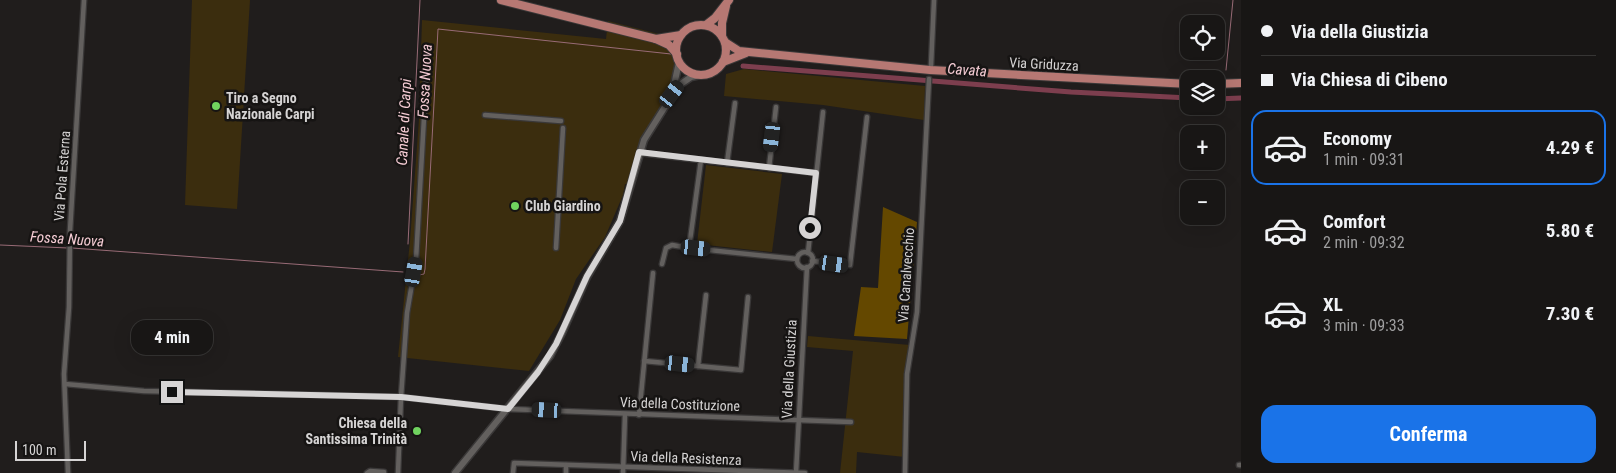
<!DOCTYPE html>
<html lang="it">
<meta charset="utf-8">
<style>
body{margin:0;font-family:"Roboto Condensed",sans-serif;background:#211f1e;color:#f1f3f6;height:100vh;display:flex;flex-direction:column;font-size:19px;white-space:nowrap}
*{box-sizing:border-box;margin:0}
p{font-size:16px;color:#9f9fa0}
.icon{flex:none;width:28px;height:28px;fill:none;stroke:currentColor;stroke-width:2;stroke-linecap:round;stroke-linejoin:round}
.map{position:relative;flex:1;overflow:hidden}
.side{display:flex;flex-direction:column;background:#181615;width:375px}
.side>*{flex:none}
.hud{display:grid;align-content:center;height:110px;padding:0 20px;background:#181615}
.fabs{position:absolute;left:1180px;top:15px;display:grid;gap:10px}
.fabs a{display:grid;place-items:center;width:45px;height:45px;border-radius:10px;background:#181615;box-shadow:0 5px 20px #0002,0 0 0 1px #363534;font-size:25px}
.scale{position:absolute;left:15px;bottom:12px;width:71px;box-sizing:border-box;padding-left:5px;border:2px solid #d6d4d4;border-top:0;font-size:14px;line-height:18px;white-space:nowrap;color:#d6d4d4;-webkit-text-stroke:4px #161413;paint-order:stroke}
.end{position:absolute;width:22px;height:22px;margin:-11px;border:6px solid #d6d4d4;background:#111;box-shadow:0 0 0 2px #111}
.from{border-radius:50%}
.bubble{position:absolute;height:35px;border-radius:15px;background:#181615;box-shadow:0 5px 20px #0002,0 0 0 1px #363534;font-size:16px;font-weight:700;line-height:35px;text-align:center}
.car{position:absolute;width:15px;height:30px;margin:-15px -8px;border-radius:6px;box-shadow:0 0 4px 1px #0007;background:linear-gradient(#222 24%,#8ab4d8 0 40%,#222 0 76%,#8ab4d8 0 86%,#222 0)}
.hud b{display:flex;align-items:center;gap:18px;height:48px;font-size:19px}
.hud b+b{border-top:1px solid #363534}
.hud i{width:12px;height:12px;background:#f1f3f6}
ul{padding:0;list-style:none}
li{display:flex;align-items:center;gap:15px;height:75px;margin:0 10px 8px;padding:0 10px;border:2px solid transparent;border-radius:15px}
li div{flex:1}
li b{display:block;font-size:19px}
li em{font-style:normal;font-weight:700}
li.on{border-color:#1a73e8}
li>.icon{width:45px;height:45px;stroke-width:1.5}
.primary-button{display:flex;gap:10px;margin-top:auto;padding:10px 20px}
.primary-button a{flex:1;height:58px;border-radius:15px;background:#1a73e8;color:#fff;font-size:20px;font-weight:700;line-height:58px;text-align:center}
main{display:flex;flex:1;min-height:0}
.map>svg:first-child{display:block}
</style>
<main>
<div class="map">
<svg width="1241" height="473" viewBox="0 0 1241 473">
<rect width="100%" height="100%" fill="#201d1c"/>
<!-- green -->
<g fill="#3b2d0e">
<polygon points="192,0 250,0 237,209 185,205"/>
<polygon points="422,20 606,39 608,21 663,35 676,63 676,73 683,82 643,144 633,185 625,184 623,195 605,237 576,279 560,320 529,371 398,357 410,241 419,119"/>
<polygon points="744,69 925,86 924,120 823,105 724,96 726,74"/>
<polygon points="706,165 782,174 772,252 697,244"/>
<polygon points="808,336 910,345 905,457 857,452 856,473 840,473 853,351 807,347"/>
</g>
<!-- forest -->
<polygon fill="#644800" points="883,207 917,222 907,339 854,336 861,287 878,288"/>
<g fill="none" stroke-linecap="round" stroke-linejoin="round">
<!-- stream -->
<g stroke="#986b76" stroke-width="1">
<polyline points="1226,70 1233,0"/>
<polyline points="408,244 420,0"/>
<polyline points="0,245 68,248"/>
<polyline points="72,248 403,272"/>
<polyline points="419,275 424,274 425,269 438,29 671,54"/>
</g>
<!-- canal -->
<g stroke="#7d3e4e" stroke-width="5">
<polyline points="743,66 1071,92 1189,98"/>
<polyline points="1216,99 1241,98"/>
</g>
<!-- street casing -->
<g stroke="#3a3838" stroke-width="7">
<g id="street">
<polyline points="931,66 934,0"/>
<polyline points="485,115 561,121"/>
<polyline points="639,153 816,173"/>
<polyline points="701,160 689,248 797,259"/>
<polyline points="727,163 735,103"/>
<polyline points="769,168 776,107"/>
<polyline points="556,248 563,128"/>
<circle cx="805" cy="260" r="8"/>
<polyline points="808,253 823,112"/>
<polyline points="812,261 850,265 867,117"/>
<polyline points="662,264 666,248 672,245 689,248"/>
<polyline points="644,361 741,370 748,297"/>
<polyline points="698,366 706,295"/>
<polyline points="65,384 144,391 401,397 508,409 851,422"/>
<polyline points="639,415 653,273"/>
<polyline points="1239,465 1241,465"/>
<polyline points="68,473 64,374 69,307 70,231 84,0"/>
<polyline points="367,473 370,471 384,472"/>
<polyline points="398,473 401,397 407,313 416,260 426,82"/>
<polyline points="513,473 514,463 805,473"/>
<polyline points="566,473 566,465"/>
<polyline points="623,473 625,414"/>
<polyline points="796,473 807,267"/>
<polyline points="905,473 907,374 917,312 929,79"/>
</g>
</g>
<!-- secondary casing -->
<g stroke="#3a3838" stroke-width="9">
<g id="secondary">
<polyline points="673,90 679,62"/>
<polyline points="455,473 550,356 562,333 587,277 620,221 644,140 678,86 691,77 700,75"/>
</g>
</g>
<!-- primary casing -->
<g stroke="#3a3838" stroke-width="10">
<g id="primary">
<polyline points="501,0 656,39 669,45 677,54"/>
<polyline points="706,25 715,18 729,0"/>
<circle cx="701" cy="50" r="25"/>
<polyline points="722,36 722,23 726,6"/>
<polyline points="656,39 681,35"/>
<polyline points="725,42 739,51 930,70 1189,84"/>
<polyline points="723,62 746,53"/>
<polyline points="1216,84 1241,83"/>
</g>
</g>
<!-- street -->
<use href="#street" stroke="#63605e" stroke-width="4.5"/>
<!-- secondary -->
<use href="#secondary" stroke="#63605e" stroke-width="6"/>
<!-- primary -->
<use href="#primary" stroke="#b67873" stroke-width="8"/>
</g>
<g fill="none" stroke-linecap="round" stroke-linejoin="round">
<!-- route -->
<polyline stroke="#d6d4d4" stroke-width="6" points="172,392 401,397 508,409 538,372 556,344 587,276 620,221 639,152 816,173 810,228"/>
</g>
<!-- markers -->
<g fill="#70d35f" stroke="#161413" stroke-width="2">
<circle cx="216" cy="106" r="5"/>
<circle cx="515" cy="206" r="5"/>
<circle cx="417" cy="431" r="5"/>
</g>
<g text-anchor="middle" stroke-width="5" stroke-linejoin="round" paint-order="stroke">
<!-- street labels -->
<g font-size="14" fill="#d6d4d4" stroke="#161413">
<text transform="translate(1044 64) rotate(3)" y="5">Via Griduzza</text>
<text transform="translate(62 176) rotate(-86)" y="5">Via Pola Esterna</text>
<text transform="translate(906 275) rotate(-86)" y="5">Via Canalvecchio</text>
<text transform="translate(789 369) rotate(-87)" y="5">Via della Giustizia</text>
<text transform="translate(680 404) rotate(2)" y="5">Via della Costituzione</text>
<text transform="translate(686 458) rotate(2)" y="5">Via della Resistenza</text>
</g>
<!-- poi labels -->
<g font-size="14" font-weight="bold" fill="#d6d4d4" stroke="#161413" text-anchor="start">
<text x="226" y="103">Tiro a Segno<tspan x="226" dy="16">Nazionale Carpi</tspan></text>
<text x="525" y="211">Club Giardino</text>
<text x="407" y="428" text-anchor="end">Chiesa della<tspan x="407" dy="16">Santissima Trinità</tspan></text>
</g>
<!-- water labels -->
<g font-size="15" font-style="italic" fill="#f5ccd4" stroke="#161413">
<text transform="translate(967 70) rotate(4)" y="5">Cavata</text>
<text transform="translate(425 81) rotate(-87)" y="5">Fossa Nuova</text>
<text transform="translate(404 122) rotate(-87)" y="5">Canale di Carpi</text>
<text transform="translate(67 239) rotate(4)" y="5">Fossa Nuova</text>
</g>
</g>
</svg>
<div class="fabs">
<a><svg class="icon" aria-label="locate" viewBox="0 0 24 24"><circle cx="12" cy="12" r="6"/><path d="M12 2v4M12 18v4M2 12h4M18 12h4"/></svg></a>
<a><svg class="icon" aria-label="layers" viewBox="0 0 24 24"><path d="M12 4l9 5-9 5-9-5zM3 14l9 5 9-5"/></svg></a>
<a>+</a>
<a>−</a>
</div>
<div class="scale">100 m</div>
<i class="end from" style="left:810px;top:228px"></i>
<i class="end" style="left:172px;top:392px"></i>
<div class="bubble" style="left:131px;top:320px;width:82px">4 min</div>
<i class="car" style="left:672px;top:94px;rotate:37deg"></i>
<i class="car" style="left:772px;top:137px;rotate:187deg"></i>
<i class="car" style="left:696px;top:248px;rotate:96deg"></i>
<i class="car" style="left:834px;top:264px;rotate:98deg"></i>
<i class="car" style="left:414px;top:272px;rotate:10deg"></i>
<i class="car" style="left:680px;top:364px;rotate:96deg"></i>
<i class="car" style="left:547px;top:410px;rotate:273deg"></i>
</div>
<section class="side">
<div class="hud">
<b><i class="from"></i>Via della Giustizia</b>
<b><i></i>Via Chiesa di Cibeno</b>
</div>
<ul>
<li class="on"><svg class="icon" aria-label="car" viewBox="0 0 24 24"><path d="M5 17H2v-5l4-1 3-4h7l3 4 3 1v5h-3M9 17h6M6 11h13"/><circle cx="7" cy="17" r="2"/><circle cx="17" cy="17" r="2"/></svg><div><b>Economy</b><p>1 min · 09:31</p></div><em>4.29 €</em></li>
<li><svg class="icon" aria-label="car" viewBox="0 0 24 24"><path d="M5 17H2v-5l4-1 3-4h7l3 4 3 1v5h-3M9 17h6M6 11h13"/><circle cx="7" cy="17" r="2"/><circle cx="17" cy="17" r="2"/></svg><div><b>Comfort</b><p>2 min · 09:32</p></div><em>5.80 €</em></li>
<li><svg class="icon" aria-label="car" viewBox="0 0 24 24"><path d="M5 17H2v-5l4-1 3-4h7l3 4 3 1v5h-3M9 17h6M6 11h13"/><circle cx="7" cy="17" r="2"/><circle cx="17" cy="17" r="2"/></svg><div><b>XL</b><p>3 min · 09:33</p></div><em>7.30 €</em></li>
</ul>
<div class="primary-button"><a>Conferma</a></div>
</section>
</main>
